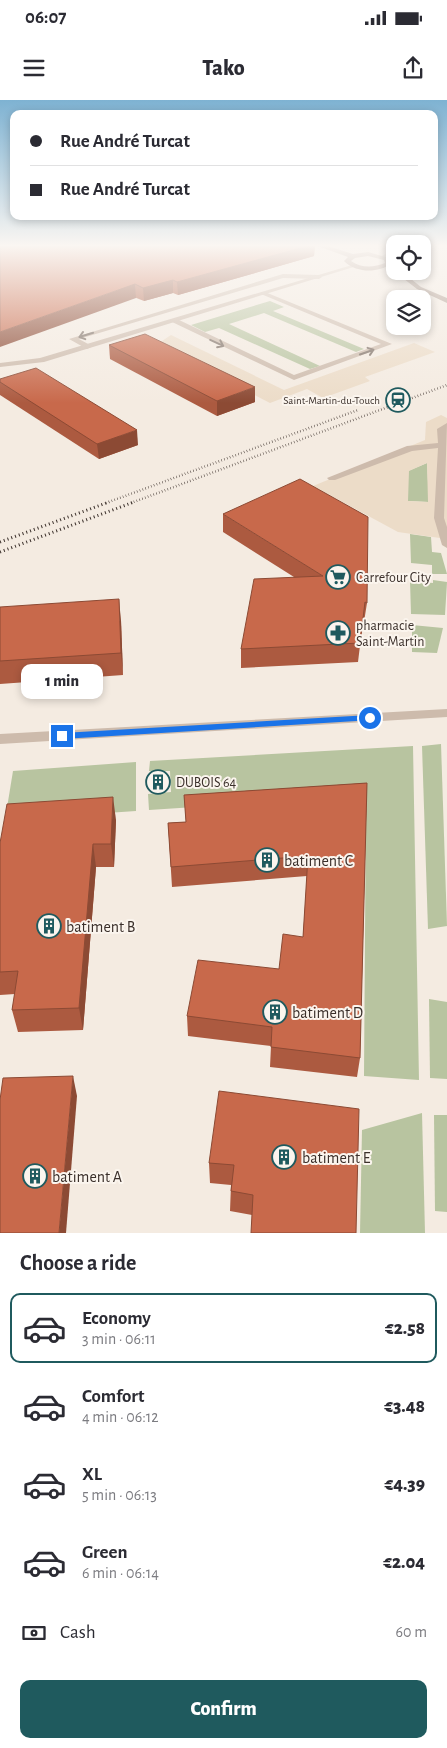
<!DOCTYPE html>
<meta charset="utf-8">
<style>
body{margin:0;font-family:"Alegreya Sans",sans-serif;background:#f7f7f7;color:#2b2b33;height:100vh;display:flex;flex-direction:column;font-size:19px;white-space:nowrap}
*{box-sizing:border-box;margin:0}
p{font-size:16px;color:#7c7c81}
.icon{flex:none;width:28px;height:28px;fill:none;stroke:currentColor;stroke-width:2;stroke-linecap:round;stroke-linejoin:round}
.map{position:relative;height:1133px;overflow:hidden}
.side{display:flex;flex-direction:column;background:#fff;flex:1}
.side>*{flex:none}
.banner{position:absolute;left:10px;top:10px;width:428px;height:110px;border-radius:10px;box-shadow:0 2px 8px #0003;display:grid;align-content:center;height:110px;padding:0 20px;background:#fff}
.tools{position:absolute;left:386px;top:135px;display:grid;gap:10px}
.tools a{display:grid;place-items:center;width:45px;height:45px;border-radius:10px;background:#fff;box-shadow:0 2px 8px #0003;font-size:25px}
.end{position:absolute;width:22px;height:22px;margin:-11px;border:6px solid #1a73e8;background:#fff;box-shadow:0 0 0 2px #fff}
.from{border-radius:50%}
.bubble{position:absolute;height:35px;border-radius:10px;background:#fff;box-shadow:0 2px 8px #0003;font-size:16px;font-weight:800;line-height:35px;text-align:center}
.banner b{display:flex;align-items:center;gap:18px;height:48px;font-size:19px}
.banner b+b{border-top:1px solid #e1e1e2}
.banner i{width:12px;height:12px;background:#2b2b33}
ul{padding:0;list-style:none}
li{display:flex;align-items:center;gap:15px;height:70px;margin:0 10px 8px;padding:0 10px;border:2px solid transparent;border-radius:10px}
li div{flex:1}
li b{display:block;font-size:19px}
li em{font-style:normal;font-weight:800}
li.current{border-color:#1f5a5e}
li>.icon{width:45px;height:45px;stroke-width:1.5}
h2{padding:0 20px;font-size:22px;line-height:60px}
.pay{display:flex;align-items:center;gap:12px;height:55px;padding:0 20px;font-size:19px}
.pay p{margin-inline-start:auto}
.button{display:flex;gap:10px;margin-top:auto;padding:10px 20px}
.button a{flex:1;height:58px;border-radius:10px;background:#1f5a5e;color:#fff;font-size:20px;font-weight:800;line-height:58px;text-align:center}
.status{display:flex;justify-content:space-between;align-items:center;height:35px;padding:0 25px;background:#fff;direction:ltr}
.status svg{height:14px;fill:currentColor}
header{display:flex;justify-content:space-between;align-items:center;height:65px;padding:0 20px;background:#fff;font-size:22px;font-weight:800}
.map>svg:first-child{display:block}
</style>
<div class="status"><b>06:07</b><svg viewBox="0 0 49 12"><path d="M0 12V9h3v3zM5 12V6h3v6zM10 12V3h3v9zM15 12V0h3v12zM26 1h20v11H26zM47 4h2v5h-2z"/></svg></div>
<header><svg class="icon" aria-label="menu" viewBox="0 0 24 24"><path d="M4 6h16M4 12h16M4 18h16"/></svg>Tako<svg class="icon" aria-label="share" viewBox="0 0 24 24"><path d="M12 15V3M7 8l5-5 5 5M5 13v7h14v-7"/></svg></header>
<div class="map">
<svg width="447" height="1133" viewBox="0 0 447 1133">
<rect width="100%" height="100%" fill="#f4ebe1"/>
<!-- green -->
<g fill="#b8c4a0">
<polygon points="270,201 284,207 273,211 364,249 356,252 264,213 229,224 320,266 310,269 219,228 205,232 191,225"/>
<polygon points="427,363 429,402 407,401 408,371"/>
<polygon points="410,434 431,437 432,452 441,453 447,474 432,474 432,465 411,463"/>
<polygon points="433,480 447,482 445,515 411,514 410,481 433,483"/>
<polygon points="412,525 443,528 437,553 412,552"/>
<polygon points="441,644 447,826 428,829 422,646"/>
<polygon points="413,646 419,980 364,976 366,696 149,710 148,694 171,692 170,671 149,671 150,661"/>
<polygon points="136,662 136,711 5,720 13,671"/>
<polygon points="429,899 447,902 447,979 430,978"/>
<polygon points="422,1013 425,1133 360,1133 362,1030"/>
<polygon points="434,1015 447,1015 447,1112 435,1111"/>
</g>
<!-- plaza -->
<g fill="#ecdcc8" fill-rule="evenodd">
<polygon points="171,235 284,290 414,243 435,252 365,277 370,281 323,298 307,289 270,303 156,245"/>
<path d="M441 315 447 318V439L398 432 313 386 425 340 426 322ZM427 363 428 402 408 401 409 371Z"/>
</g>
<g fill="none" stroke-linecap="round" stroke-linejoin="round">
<!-- lane -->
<g fill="#cdbbac" fill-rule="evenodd">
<polygon points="283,174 319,175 322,177 319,179 283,178 79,239 90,245 91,247 87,249 69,239"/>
<polygon points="261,192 265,192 392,244 294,280 170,221 177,219 294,275 381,244 261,194"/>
</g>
<!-- street -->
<g fill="#cdbbac" fill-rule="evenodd">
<polygon points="395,150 395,154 382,159 379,157"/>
<polygon points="352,165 357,166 44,262 0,267 0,263 40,258"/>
<polygon points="447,323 444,418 447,427 447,448 442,445 434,418 438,348 412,351 335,380 329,380 327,378 407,346 438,343 437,329"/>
<polygon points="447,609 447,617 0,644 0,634"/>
</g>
<!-- secondary -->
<g fill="#a18a7d" fill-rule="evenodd">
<path d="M312 144H321L353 154 368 152 389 158 391 164C378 173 357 173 345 162L344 161 348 157ZM368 156 384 160 385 163C373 168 361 168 351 161L355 158Z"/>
<polygon points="395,170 395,171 401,171 421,187 447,198 447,203 417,189 395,172"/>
</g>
<!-- rail-far1 -->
<g stroke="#3b302b" stroke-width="2.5" stroke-dasharray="0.5 2.5" stroke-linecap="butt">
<polyline points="106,403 358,310"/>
<polyline points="131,403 447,285"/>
</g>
<!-- rail -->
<g stroke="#3b302b" stroke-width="3" stroke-dasharray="1 3" stroke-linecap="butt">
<polyline points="0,442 109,402"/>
<polyline points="0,452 134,402"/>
</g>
</g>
<!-- wall -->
<g fill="#ac5a40">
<polygon points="0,144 315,144 314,156 178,195 173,193 144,201"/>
<polygon points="109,245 255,302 217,316 110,259"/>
<polygon points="0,279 138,345 99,359 0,295"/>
<polygon points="223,414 367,503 364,522 363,521 358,562 241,568 241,549 294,477 223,432"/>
<polygon points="0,507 121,521 123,575 0,584"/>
<polygon points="367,683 360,958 357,977 270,967 271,946 188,936 187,916 279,869 303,837 307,776 172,787 168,723 186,722 184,695"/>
<polygon points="116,720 114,767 96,767 83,930 18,932 12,910 15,894 0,895 0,743"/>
<polygon points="359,1009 252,1115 230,1111 231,1085 210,1083 209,1063"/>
</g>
<!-- shaded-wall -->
<g fill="#8c4a34">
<polygon points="315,144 314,156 178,195 177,182"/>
<polygon points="173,180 173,193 144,201 143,188"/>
<polygon points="135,184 136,198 0,247 0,232"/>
<polygon points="255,287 255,302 217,316 217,301"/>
<polygon points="137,330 138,345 99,359 97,344"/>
<polygon points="119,499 121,521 123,575 121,553"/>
<polygon points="113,697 116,720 114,767 111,744"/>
<polygon points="93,744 96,767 83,930 79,908"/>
<polygon points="73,976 77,996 66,1133 59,1133"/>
</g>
<!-- building -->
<g fill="#c8694b" stroke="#8c4a34">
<polygon points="0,144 315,144 177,182 173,180 143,188 135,184 0,232"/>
<polygon points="145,234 255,287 217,301 109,245"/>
<polygon points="36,268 137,330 97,344 0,282 0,279"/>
<polygon points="300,379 368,417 367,503 365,502 360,543 241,549 254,479 323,476 223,414"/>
<polygon points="119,499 121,553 0,561 0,507"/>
<polygon points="367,683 360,958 271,947 272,927 187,916 198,860 279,869 283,834 303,837 308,756 171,767 168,723 186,722 184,695"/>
<polygon points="113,697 111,744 93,744 79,908 12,910 18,871 0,872 0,743 7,704"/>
<polygon points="73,976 59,1133 0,1133 0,1000 3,978"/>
<polygon points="219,991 359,1009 356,1133 251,1133 253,1095 231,1091 234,1065 209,1063"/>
</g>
<!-- one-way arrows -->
<defs><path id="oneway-shaft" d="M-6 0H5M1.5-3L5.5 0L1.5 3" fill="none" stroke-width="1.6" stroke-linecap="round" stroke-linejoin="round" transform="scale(1.25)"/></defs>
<g stroke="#7d6f65">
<use href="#oneway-shaft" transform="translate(86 235) rotate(163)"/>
<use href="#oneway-shaft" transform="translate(217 243) rotate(25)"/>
<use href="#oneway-shaft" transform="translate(367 252) rotate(-19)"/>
</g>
<!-- sky -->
<linearGradient id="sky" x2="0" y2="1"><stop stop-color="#7eb2d2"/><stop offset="0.48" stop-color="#faf6f2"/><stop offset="1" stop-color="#faf6f2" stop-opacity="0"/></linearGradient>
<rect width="447" height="303" fill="url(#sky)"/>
<!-- route -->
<polygon fill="#1a73e8" points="370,615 373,615 373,620 62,639 57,636 62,633"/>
<!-- icons -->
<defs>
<g id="station-ring" transform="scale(1.25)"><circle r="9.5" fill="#fbf5ee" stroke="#1f5a5e" stroke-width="1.5"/><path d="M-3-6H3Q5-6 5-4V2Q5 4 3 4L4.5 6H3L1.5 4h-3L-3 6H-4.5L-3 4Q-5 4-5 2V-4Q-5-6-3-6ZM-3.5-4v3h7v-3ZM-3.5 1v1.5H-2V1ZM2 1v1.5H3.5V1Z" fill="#1f5a5e"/></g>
<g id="supermarket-ring" transform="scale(1.25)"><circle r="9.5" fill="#fbf5ee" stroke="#1f5a5e" stroke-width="1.5"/><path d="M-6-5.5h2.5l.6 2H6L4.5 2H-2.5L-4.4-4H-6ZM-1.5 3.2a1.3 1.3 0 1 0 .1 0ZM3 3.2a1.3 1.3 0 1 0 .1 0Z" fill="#1f5a5e"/></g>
<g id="pharmacy-ring" transform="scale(1.25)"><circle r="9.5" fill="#fbf5ee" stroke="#1f5a5e" stroke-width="1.5"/><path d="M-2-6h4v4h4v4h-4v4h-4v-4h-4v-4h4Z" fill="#1f5a5e"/></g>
<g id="building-ring" transform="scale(1.25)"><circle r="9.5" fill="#fbf5ee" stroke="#1f5a5e" stroke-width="1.5"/><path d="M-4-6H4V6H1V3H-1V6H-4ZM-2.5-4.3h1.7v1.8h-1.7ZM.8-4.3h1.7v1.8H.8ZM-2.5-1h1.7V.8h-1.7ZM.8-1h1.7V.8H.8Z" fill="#1f5a5e"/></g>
</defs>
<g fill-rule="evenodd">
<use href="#station-ring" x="398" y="300"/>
<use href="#supermarket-ring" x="338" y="477"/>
<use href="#pharmacy-ring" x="338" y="533"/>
<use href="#building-ring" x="158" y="682"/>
<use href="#building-ring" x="267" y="760"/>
<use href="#building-ring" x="49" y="826"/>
<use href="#building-ring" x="275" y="912"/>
<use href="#building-ring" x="284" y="1057"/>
<use href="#building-ring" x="35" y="1076"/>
</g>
<g text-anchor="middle" stroke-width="4" stroke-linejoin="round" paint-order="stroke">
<!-- far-poi labels -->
<g font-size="11" fill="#3b302b" stroke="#fbf5ee" text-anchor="end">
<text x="380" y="304">Saint-Martin-du-Touch</text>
</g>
<!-- poi labels -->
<g font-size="14" fill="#3b302b" stroke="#fbf5ee" text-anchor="start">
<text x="356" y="482">Carrefour City</text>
<text x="356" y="530">pharmacie<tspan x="356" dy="16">Saint-Martin</tspan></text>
<text x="176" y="687">DUBOIS 64</text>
</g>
<!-- near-poi labels -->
<g font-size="16" fill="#3b302b" stroke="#fbf5ee" text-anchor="start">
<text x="284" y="766">batiment C</text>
<text x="66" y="832">batiment B</text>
<text x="292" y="918">batiment D</text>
<text x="302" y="1063">batiment E</text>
<text x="52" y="1082">batiment A</text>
</g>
</g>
</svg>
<div class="tools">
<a><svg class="icon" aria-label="locate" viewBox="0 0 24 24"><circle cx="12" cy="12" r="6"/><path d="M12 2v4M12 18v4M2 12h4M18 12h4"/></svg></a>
<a><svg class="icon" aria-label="layers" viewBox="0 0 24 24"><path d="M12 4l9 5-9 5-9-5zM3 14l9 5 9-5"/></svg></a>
</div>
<i class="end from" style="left:370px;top:618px"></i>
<i class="end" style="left:62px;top:636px"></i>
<div class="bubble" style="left:21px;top:564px;width:82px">1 min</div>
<div class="banner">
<b><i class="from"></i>Rue André Turcat</b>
<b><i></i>Rue André Turcat</b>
</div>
</div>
<section class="side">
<h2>Choose a ride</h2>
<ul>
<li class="current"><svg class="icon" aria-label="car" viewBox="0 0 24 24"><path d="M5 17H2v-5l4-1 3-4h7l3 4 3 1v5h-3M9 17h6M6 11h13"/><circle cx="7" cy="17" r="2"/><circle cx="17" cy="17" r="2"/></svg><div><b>Economy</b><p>3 min · 06:11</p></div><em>€2.58</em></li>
<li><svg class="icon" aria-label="car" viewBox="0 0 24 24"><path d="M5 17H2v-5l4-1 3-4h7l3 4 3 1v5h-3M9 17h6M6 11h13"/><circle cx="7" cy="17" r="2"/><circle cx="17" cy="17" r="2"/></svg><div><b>Comfort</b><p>4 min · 06:12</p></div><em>€3.48</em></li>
<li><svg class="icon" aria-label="car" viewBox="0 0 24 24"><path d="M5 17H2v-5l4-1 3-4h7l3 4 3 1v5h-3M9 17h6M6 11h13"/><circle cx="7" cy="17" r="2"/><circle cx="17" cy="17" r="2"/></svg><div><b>XL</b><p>5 min · 06:13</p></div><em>€4.39</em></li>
<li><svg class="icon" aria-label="car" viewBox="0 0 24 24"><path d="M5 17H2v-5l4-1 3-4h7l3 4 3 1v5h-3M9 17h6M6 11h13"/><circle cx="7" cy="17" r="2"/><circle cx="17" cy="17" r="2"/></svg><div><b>Green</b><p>6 min · 06:14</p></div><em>€2.04</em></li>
</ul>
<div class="pay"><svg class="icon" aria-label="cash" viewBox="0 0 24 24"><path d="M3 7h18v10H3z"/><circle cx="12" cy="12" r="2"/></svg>Cash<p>60 m</p></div>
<div class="button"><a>Confirm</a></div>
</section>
